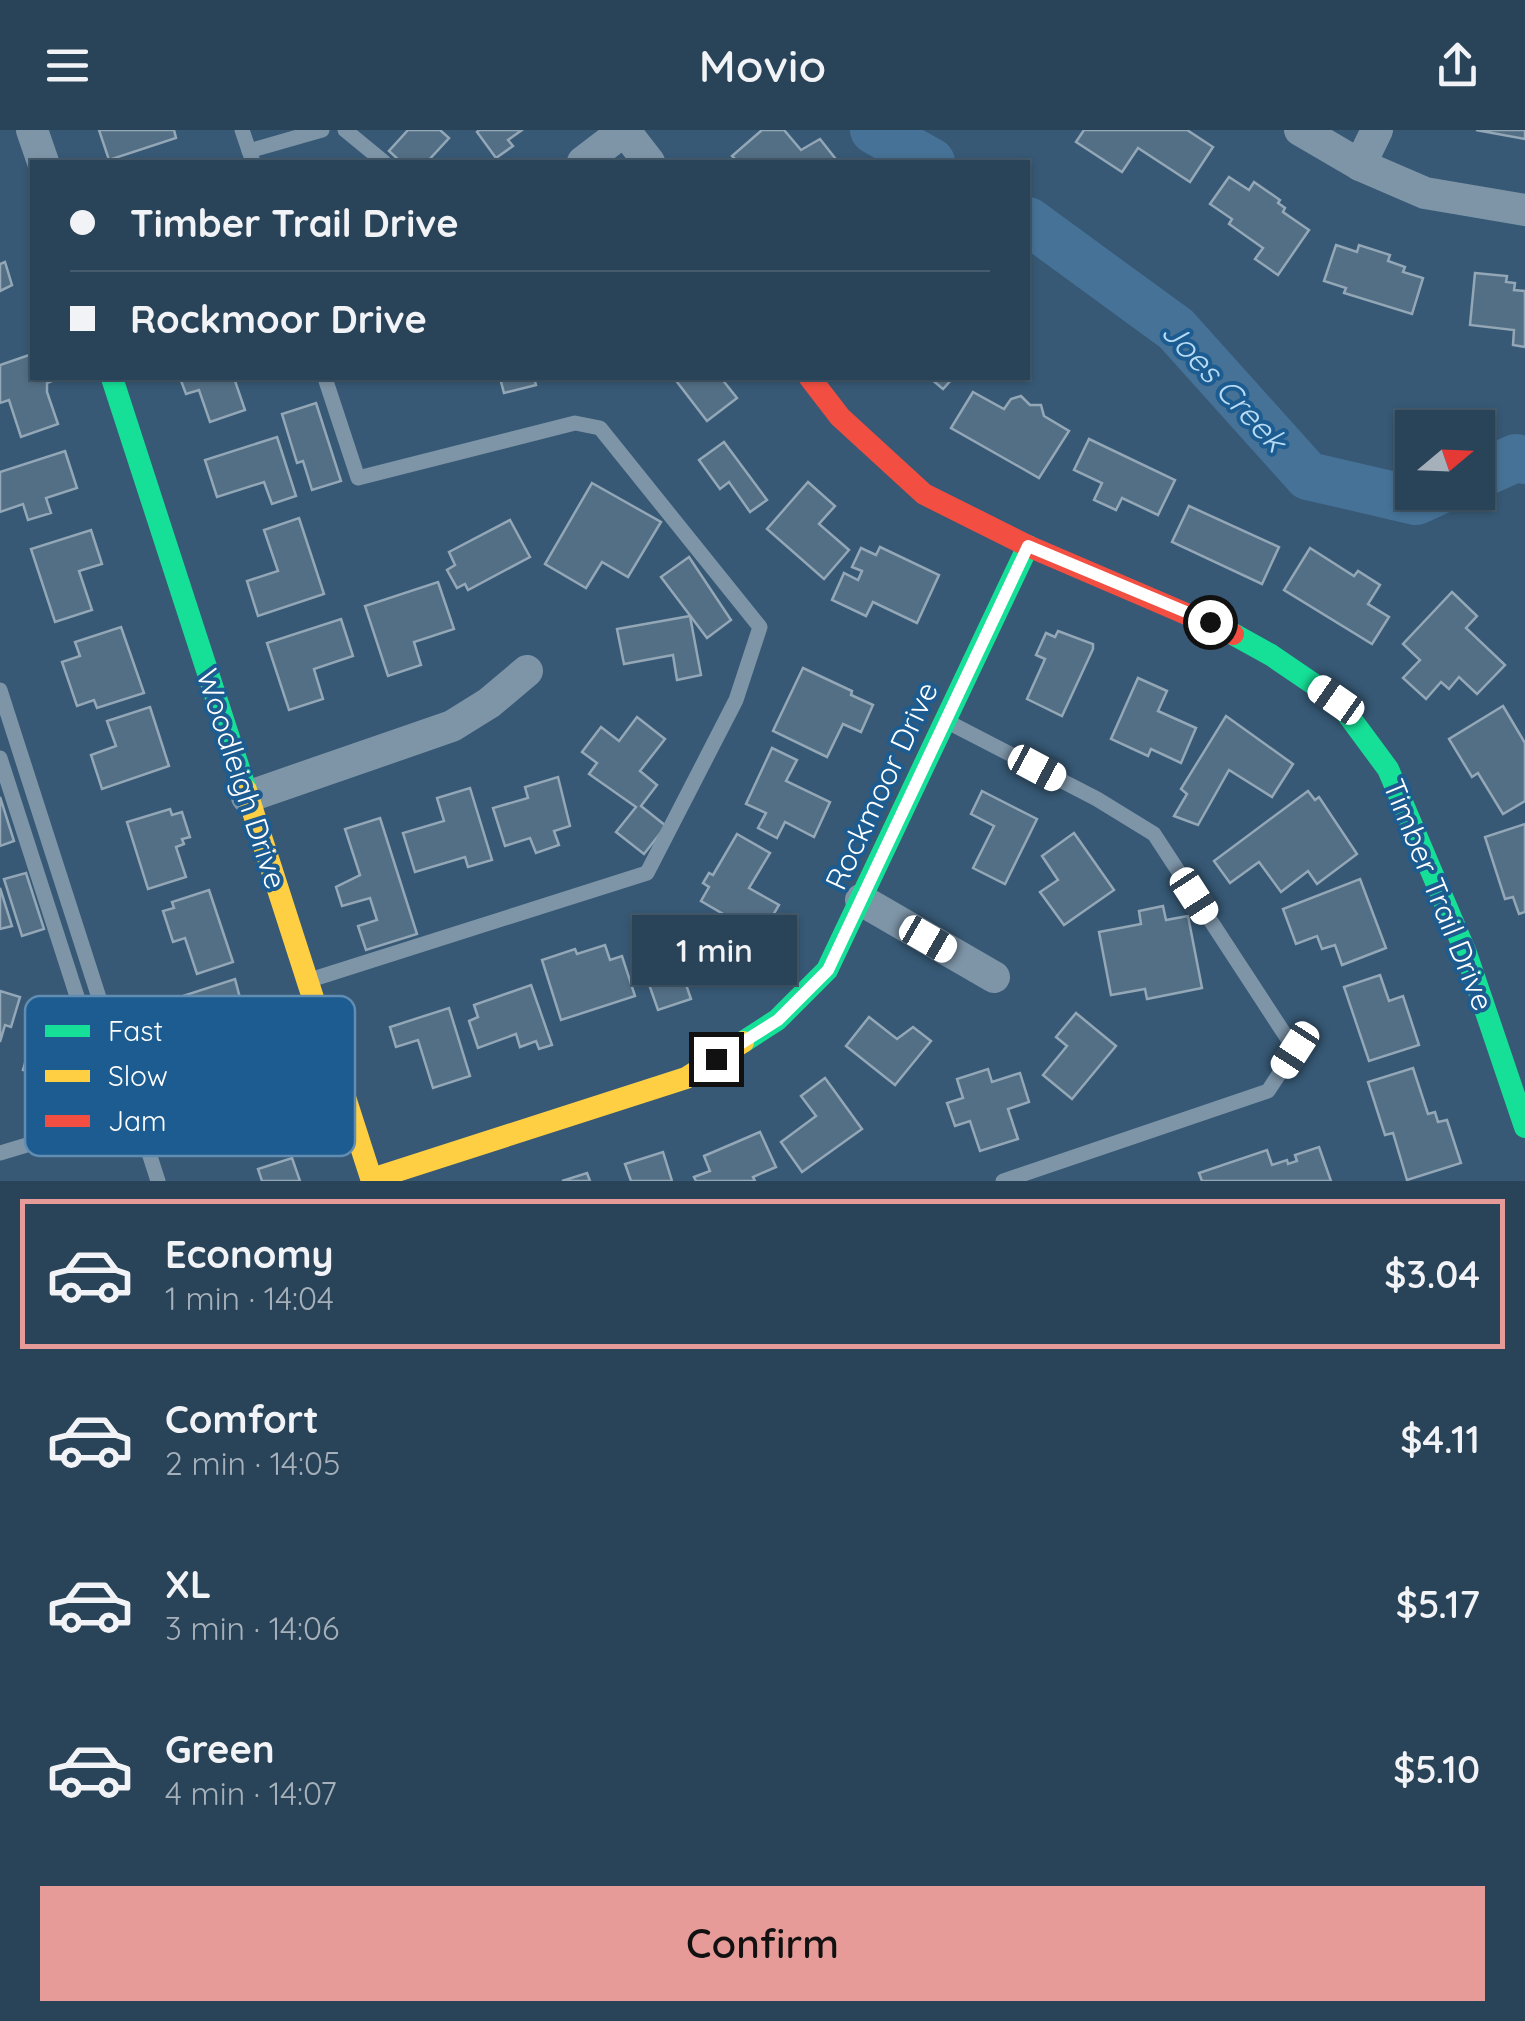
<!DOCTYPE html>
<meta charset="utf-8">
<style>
body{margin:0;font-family:Quicksand,sans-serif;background:#354e61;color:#f1f3f6;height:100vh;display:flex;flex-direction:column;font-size:38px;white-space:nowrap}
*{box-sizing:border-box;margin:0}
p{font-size:32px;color:#a5b0ba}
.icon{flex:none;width:55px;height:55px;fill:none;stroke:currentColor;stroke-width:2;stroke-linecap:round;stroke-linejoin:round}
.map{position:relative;height:1051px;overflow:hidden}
.sheet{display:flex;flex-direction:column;background:#294358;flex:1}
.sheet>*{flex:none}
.guide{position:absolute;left:30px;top:30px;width:1000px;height:220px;border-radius:0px;box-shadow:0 2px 8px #0004,0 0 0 2px #455c6e;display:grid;align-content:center;height:220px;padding:0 40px;background:#294358}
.needle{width:65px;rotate:71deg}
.tools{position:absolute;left:1395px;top:280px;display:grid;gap:20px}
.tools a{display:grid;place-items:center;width:100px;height:100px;border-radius:0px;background:#294358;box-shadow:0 2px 8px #0004,0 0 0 2px #455c6e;font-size:50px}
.end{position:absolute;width:45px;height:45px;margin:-22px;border:12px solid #fff;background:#111;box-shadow:0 0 0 5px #111}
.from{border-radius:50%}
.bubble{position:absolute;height:70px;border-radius:0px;background:#294358;box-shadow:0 2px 8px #0004,0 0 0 2px #455c6e;font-size:32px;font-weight:600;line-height:70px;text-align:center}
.car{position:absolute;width:30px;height:60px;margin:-30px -15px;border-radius:12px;box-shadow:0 0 8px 2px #0007;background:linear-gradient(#fff 24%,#345 0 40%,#fff 0 76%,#345 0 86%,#fff 0)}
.guide b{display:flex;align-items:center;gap:35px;height:95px;font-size:38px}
.guide b+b{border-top:2px solid #455c6e}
.guide i{width:25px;height:25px;background:#f1f3f6}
ul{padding:18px 0 0;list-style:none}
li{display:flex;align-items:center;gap:30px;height:150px;margin:0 20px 15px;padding:0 20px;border:5px solid transparent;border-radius:0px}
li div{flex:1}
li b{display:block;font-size:38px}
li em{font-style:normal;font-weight:600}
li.active{border-color:#e69b98}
li>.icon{width:90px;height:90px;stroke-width:1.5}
.primary-button{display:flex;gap:20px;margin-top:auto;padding:20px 40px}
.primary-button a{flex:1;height:115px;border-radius:0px;background:#e69b98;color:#111;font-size:40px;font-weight:600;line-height:115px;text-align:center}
header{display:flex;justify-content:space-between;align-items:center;height:130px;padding:0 40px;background:#294358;font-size:45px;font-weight:600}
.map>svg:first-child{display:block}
</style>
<header><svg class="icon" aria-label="menu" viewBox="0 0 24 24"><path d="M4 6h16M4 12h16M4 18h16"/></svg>Movio<svg class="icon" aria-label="share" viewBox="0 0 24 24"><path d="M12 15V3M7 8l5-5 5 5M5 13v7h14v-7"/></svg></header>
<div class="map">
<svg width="1525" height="1051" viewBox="0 0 1525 1051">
<rect width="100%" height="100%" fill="#375975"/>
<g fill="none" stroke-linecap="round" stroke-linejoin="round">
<!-- river -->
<g stroke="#467297" stroke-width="48">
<polyline points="874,0 931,32"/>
<polyline points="1028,91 1176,199 1308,346 1416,371 1436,362"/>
<polyline points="1478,345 1516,328 1525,330"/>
</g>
</g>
<!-- building -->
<g fill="#536f85" stroke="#93a7b7" stroke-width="2.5">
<polygon points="99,0 174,0 176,8 109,30"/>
<polygon points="408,0 440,0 449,8 427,32 401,32 389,21"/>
<polygon points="479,0 522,0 508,10 513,16 496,28 477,2"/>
<polygon points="762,0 784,0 801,20 820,9 835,28 830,32 738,32 732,26"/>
<polygon points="1084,0 1187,0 1213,17 1190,52 1138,18 1122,42 1076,12"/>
<polygon points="1476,0 1525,0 1525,9"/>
<polygon points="1229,47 1249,60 1254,52 1280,70 1278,73 1285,78 1283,82 1309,100 1278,145 1255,129 1263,118 1229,94 1232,89 1210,74"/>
<polygon points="1336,115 1357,122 1359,115 1390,125 1388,131 1405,137 1403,142 1423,148 1412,184 1344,163 1346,158 1324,151"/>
<polygon points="5,132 12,155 0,161 0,134"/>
<polygon points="1475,143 1507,146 1506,152 1515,153 1514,160 1525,161 1525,217 1513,215 1514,200 1470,195"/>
<polygon points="32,224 32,248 51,248 52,251 47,253 47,262 58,294 21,307 9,270 0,273 0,235"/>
<polygon points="180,248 234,248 245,280 210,292 199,260 186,264"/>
<polygon points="500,248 534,248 536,255 504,263"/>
<polygon points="674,248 721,248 737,268 707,291"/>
<polygon points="930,248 953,248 943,259"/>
<polygon points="973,262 1004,279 1011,269 1021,266 1030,275 1041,275 1044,286 1069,301 1039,348 951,298"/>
<polygon points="316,273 341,351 312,360 303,331 297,333 282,284"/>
<polygon points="277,307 296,366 272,374 264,352 217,367 205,330"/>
<polygon points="1089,309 1175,350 1158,385 1122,368 1116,380 1094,370 1102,353 1074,340"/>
<polygon points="724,312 767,370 750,382 729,352 720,359 699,330"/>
<polygon points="65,321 77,358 46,368 51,383 28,390 23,374 0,382 0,342"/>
<polygon points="808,352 835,376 819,394 849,420 824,449 767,399"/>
<polygon points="592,353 661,392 628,447 602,432 586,458 545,434"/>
<polygon points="1189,376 1279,417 1262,454 1172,412"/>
<polygon points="299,388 324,464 258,486 247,451 278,441 264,400"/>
<polygon points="510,390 530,427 468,460 465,454 457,458 447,440 455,435 449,422"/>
<polygon points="91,400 102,434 79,441 92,480 55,492 31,419"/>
<polygon points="880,417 939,445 917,493 873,472 866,486 832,470 844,443 858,450 862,441 852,437 861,418 876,425"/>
<polygon points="1310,418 1354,446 1358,441 1380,455 1368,474 1389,487 1372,514 1284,460"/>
<polygon points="689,427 731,490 707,508 661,447"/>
<polygon points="438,452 454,499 414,512 421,535 388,546 365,476"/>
<polygon points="1452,462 1477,486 1466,498 1505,535 1477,564 1459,547 1449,559 1441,552 1426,569 1403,548 1420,530 1403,514"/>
<polygon points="690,486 701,545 677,550 673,525 624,534 617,499"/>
<polygon points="341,489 353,526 314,539 323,569 289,580 267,513"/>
<polygon points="121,497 144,563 97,578 94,570 77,576 62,532 80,526 75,512"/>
<polygon points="1058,501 1093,514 1093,519 1062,586 1027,569 1045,529 1036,525 1046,503 1055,507"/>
<polygon points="803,538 852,561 851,565 873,575 861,602 843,594 827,627 773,601"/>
<polygon points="1138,548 1167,561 1158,581 1196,598 1181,633 1151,619 1148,626 1111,609"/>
<polygon points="1503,576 1525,613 1525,671 1503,684 1478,643 1472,647 1449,609"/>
<polygon points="150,577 169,636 102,659 91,625 116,616 107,591"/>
<polygon points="1226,586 1293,634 1272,667 1229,640 1198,695 1174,686 1187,664 1181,659"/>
<polygon points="637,587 665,609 640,641 657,655 641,676 666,696 644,724 616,702 636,677 589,644 597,633 582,622 601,597 619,611"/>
<polygon points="772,618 797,630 786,651 830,672 814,707 785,692 777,708 758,698 766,683 746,674"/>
<polygon points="558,647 570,696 554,701 559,715 536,723 530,708 505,716 493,678 528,668 525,657"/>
<polygon points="470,658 492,730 468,737 465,727 415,742 403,703 444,691 437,668"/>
<polygon points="982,661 1037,689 1005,754 973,738 994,696 971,684"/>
<polygon points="1308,661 1315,670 1319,667 1357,724 1317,754 1308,741 1281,762 1259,732 1230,753 1214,731"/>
<polygon points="0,667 14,711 0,716"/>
<polygon points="170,679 172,685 182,682 190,707 182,709 184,714 176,717 186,747 148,759 127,692"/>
<polygon points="380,688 417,804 366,820 358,796 377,790 370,768 342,776 336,757 360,745 345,699"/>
<polygon points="1525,694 1525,782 1519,784 1513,767 1505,769 1485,707"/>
<polygon points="1074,703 1114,760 1064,795 1040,762 1058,750 1042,726"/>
<polygon points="737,704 770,723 749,758 779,775 761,806 701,771 709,757 703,753 709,743 713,745"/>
<polygon points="26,743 44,799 22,806 4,749"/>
<polygon points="1360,749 1386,818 1342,835 1335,815 1322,819 1317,806 1296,814 1283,779"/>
<polygon points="0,758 12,796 0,799"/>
<polygon points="209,760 233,832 197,844 185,808 173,812 163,781 174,778 172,772"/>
<polygon points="1163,776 1166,790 1188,786 1202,858 1147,869 1145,859 1111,865 1099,802 1141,794 1139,781"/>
<polygon points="710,795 722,832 683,846 691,869 658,880 637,820"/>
<polygon points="605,815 610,830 622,826 635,866 561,890 542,830 575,819 577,824"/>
<polygon points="1380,845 1389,871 1403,866 1419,915 1369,931 1344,857"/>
<polygon points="235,849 244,883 224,889 236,927 200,939 190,909 163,918 149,877"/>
<polygon points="531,855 552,915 539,919 536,911 520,917 516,904 478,918 469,891 478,887 474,875"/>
<polygon points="0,861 20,867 11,897 5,895 0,912"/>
<polygon points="449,878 470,946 433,958 418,910 396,917 390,897"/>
<polygon points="1076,883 1116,916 1072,969 1043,945 1067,916 1056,907"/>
<polygon points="39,886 72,895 55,950 23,940"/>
<polygon points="869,887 897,909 913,897 931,911 895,955 846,916"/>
<polygon points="1413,938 1428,984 1435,982 1438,992 1447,990 1461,1033 1407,1050 1393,1003 1385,1005 1368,952"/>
<polygon points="988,939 992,952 1020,943 1029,972 1008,979 1018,1009 980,1021 970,991 955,996 947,973 963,968 957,949"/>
<polygon points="825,948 862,999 802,1042 781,1012 816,986 801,966"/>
<polygon points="760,1002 776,1037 753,1047 755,1051 696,1051 694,1047 710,1041 704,1026"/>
<polygon points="1319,1017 1331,1051 1202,1051 1199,1043 1267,1020 1272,1035 1287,1030 1288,1034 1297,1031 1295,1025"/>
<polygon points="663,1022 672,1051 631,1051 625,1034"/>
<polygon points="292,1028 300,1051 262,1051 258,1039"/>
<polygon points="587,1043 590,1051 562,1051"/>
</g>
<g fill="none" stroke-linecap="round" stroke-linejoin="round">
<!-- lane -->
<g stroke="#7e95a8" stroke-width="15">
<polyline points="242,0 253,32"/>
<polyline points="345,0 384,32"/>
<polyline points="249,21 322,0"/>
<polyline points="0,560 158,1051"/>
<polyline points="948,592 1097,669 1154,704 1295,920 1268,961 1003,1051"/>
<polyline points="0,628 83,885 97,958 96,969 77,1000 0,1023"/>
<polyline points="310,850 647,743 736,570 760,497 600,298 575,293 358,348 325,248"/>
</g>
<!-- street -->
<g stroke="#7e95a8" stroke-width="32">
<polyline points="32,0 43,32"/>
<polyline points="624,0 649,32"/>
<polyline points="1300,0 1360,35 1425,63 1525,80"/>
<polyline points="583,32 625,0"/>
<polyline points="1360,35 1377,0"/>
<polyline points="247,667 452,596 489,573 527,541"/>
<polyline points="861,770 994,847"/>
</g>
<!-- fast -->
<g stroke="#16e098" stroke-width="22">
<polyline points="112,248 246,660"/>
<polyline points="1233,504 1271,525 1337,570 1388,639 1466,823 1525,997"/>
<polyline points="743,912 777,890 827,840 1028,416"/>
</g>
<!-- slow -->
<g stroke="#ffcf43" stroke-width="22">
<polyline points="246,660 372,1051"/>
<polyline points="372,1049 686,948 743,912"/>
</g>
<!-- jam -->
<polyline stroke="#f24e42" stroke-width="22" points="810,248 840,287 924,364 1028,416 1233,504"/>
</g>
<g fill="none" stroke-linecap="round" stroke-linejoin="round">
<!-- route -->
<polyline stroke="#fff" stroke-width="12" points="716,929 778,890 828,840 1028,416 1210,492"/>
</g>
<g text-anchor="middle" stroke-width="8" stroke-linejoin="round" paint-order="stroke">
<!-- street labels -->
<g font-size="30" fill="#fff" stroke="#1c5c90">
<text transform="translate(241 649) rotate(72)" y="10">Woodleigh Drive</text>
<text transform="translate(882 656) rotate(-65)" y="10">Rockmoor Drive</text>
<text transform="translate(1438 765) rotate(68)" y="10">Timber Trail Drive</text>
</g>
<!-- water labels -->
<g font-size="32" font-style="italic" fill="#b7dbf5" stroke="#1c5c90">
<text transform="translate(1224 256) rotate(47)" y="11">Joes Creek</text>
</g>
</g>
<!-- legend -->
<rect x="25" y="866" width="330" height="160" rx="15" fill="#1c5c90" stroke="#608db1" stroke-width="2.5"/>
<rect x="45" y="895" width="45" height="12" fill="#16e098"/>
<rect x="45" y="940" width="45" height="12" fill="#ffcf43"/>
<rect x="45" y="985" width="45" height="12" fill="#f24e42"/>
<g font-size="28" fill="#fff">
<text x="108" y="911">Fast</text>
<text x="108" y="956">Slow</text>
<text x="108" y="1001">Jam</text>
</g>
</svg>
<div class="tools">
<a><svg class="needle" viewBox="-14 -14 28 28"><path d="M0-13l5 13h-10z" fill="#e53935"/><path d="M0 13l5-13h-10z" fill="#a5b0ba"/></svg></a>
</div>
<i class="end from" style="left:1210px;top:492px"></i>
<i class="end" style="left:716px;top:929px"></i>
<div class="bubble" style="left:632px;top:785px;width:165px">1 min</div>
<i class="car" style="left:1336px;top:570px;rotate:305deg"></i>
<i class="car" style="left:1037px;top:638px;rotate:118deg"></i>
<i class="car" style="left:1194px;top:766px;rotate:147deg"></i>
<i class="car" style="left:928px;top:809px;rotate:120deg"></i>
<i class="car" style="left:1295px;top:920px;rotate:213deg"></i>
<div class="guide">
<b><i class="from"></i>Timber Trail Drive</b>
<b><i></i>Rockmoor Drive</b>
</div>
</div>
<section class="sheet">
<ul>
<li class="active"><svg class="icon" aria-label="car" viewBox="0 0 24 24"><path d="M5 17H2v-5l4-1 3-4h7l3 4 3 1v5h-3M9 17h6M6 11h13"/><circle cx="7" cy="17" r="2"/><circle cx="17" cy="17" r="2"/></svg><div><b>Economy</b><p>1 min · 14:04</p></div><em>$3.04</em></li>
<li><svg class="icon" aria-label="car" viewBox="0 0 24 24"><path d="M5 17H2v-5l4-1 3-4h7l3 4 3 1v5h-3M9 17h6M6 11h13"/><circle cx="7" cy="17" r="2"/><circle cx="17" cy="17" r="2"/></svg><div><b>Comfort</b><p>2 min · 14:05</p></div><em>$4.11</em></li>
<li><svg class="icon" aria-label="car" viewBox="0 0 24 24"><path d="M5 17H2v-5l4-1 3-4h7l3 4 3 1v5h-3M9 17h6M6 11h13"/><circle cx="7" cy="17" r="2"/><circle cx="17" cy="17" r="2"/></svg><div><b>XL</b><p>3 min · 14:06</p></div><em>$5.17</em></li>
<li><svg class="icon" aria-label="car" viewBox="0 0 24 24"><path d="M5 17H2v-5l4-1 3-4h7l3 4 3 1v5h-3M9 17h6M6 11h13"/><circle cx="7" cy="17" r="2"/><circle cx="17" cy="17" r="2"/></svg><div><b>Green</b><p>4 min · 14:07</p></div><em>$5.10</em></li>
</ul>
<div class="primary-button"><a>Confirm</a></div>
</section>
